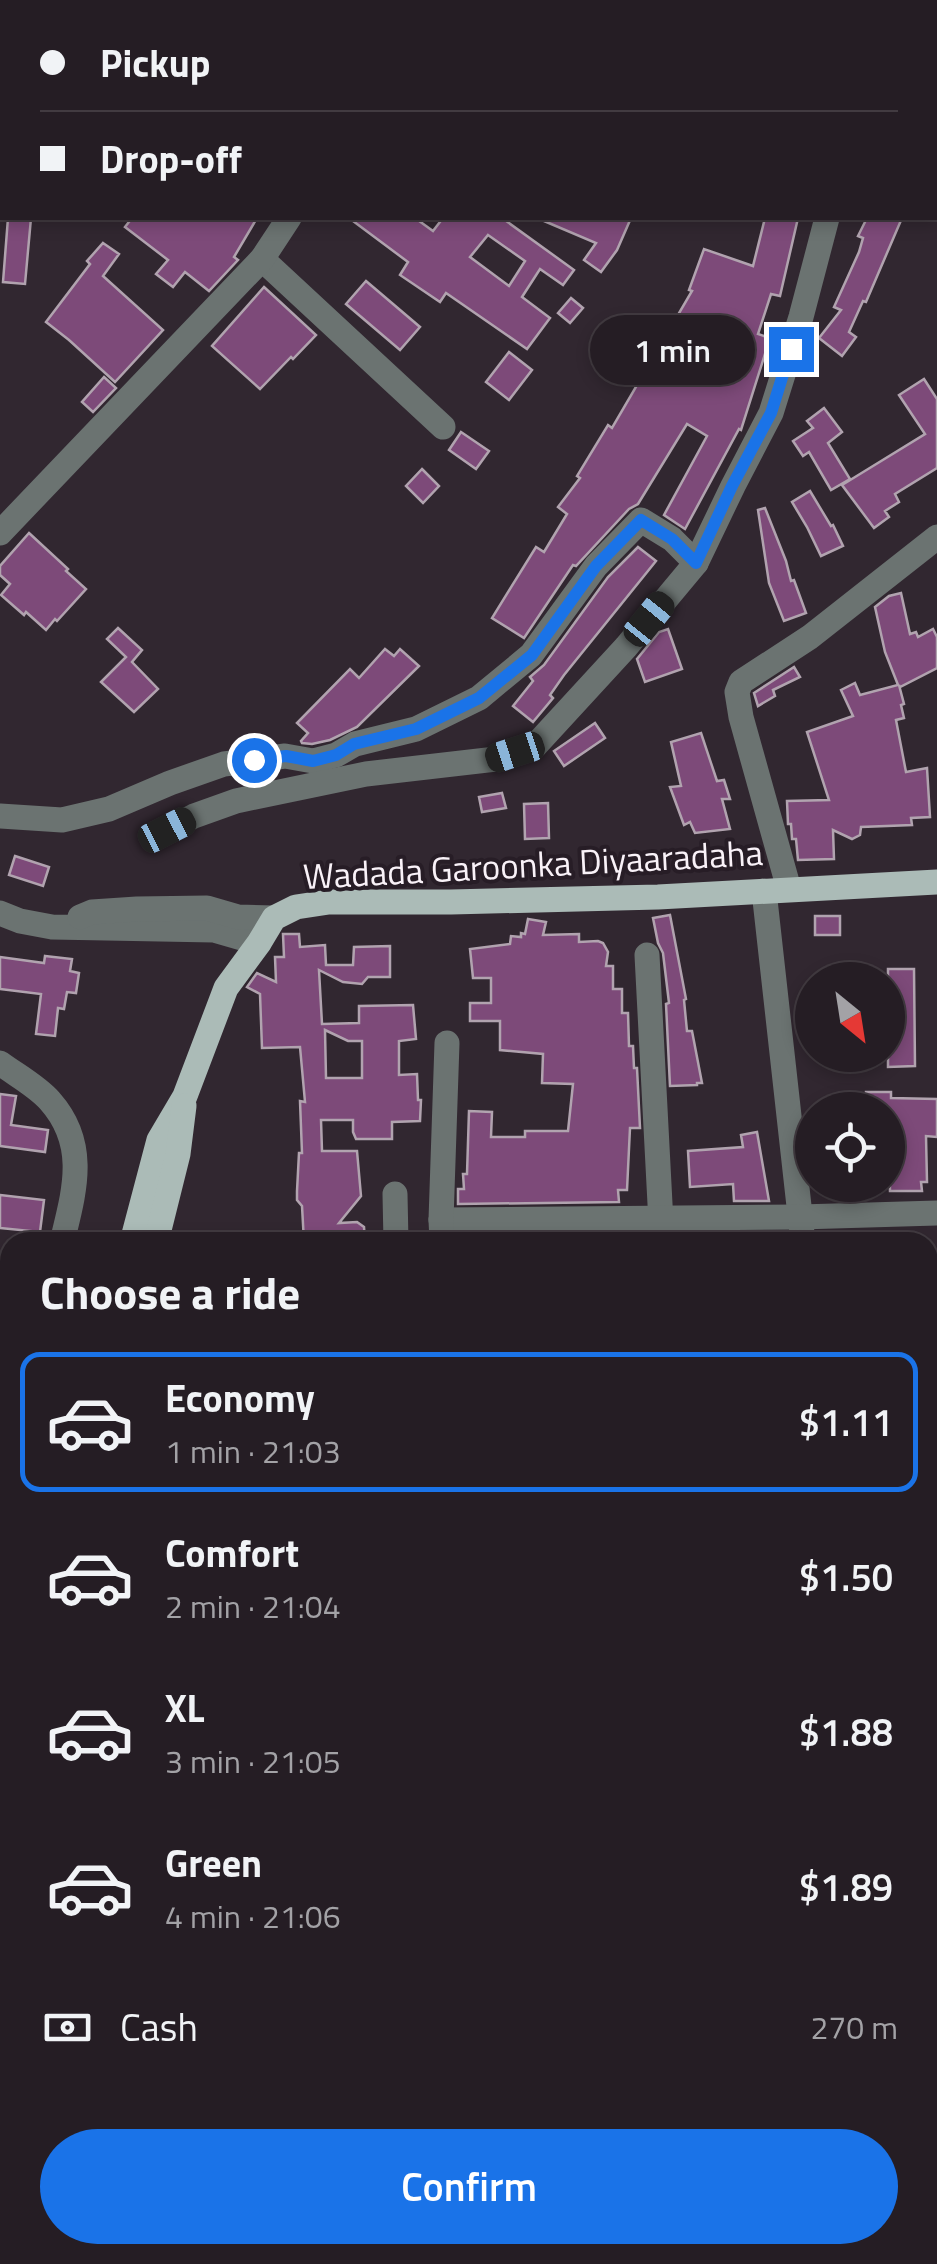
<!DOCTYPE html>
<meta charset="utf-8">
<style>
body{margin:0;font-family:"Titillium Web",sans-serif;background:#312a31;color:#f1f3f6;height:100vh;display:flex;flex-direction:column;font-size:38px;white-space:nowrap}
*{box-sizing:border-box;margin:0}
p{font-size:32px;color:#a3a2a6}
.icon{flex:none;width:55px;height:55px;fill:none;stroke:currentColor;stroke-width:2;stroke-linecap:round;stroke-linejoin:round}
.map{position:relative;flex:1;overflow:hidden}
.drawer{position:absolute;left:0px;top:1232px;width:938px;height:1032px;display:flex;flex-direction:column;background:#251d24;border-radius:30px 30px 0 0;box-shadow:0 5px 15px #0003,0 0 0 2px #423b41}
.drawer>*{flex:none}
.hud{position:absolute;left:0px;top:0px;width:938px;height:220px;box-shadow:0 5px 15px #0003,0 0 0 2px #423b41;display:grid;align-content:center;height:220px;padding:0 40px;background:#251d24}
.needle{width:65px;rotate:150deg}
.tools{position:absolute;left:795px;top:962px;display:grid;gap:20px}
.tools a{display:grid;place-items:center;width:110px;height:110px;border-radius:50%;background:#251d24;box-shadow:0 5px 15px #0003,0 0 0 2px #423b41;font-size:50px}
.end{position:absolute;width:45px;height:45px;margin:-22px;border:12px solid #1a73e8;background:#fff;box-shadow:0 0 0 5px #fff}
.from{border-radius:50%}
.bubble{position:absolute;height:70px;border-radius:35px;background:#251d24;box-shadow:0 5px 15px #0003,0 0 0 2px #423b41;font-size:32px;font-weight:600;line-height:70px;text-align:center}
.car{position:absolute;width:30px;height:60px;margin:-30px -15px;border-radius:12px;box-shadow:0 0 8px 2px #0007;background:linear-gradient(#222 24%,#8ab4d8 0 40%,#222 0 76%,#8ab4d8 0 86%,#222 0)}
.hud b{display:flex;align-items:center;gap:35px;height:95px;font-size:38px}
.hud b+b{border-top:2px solid #423b41}
.hud i{width:25px;height:25px;background:#f1f3f6}
ul{padding:0;list-style:none}
li{display:flex;align-items:center;gap:30px;height:140px;margin:0 20px 15px;padding:0 20px;border:5px solid transparent;border-radius:20px}
li div{flex:1}
li b{display:block;font-size:38px}
li em{font-style:normal;font-weight:600}
li.selected{border-color:#1a73e8}
li>.icon{width:90px;height:90px;stroke-width:1.5}
h2{padding:0 40px;font-size:45px;line-height:120px}
.pay{display:flex;align-items:center;gap:25px;height:110px;padding:0 40px;font-size:38px}
.pay p{margin-inline-start:auto}
.button{display:flex;gap:20px;margin-top:auto;padding:20px 40px}
.button a{flex:1;height:115px;border-radius:60px;background:#1a73e8;color:#fff;font-size:40px;font-weight:600;line-height:115px;text-align:center}
.map>svg:first-child{display:block}
</style>
<div class="map">
<svg width="937" height="2264" viewBox="0 0 937 2264">
<rect width="100%" height="100%" fill="#312730"/>
<!-- building -->
<g fill="#7d4a79" stroke="#b1a3af" stroke-width="2.5" fill-rule="evenodd">
<polygon points="8,218 31,218 25,284 3,282"/>
<polygon points="132,218 257,218 234,257 238,260 209,291 185,272 173,287 156,274 168,260 125,227"/>
<path d="M349 218H415L433 231 443 218H502L574 270 563 285 540 269 522 297 550 318 527 349 446 293 440 302 400 275 408 262ZM488 235 525 261 509 286 470 257Z"/>
<polygon points="537,218 631,218 617,250 601,272 584,260 596,243"/>
<polygon points="765,218 798,218 780,296 771,294 758,334 770,338 741,430 739,429 685,529 664,515 707,436 687,424 638,504 629,509 576,566 573,565 524,638 492,618 536,547 544,552 567,514 558,507 580,478 577,476 608,425 612,428 692,291 689,290 704,249 753,266"/>
<polygon points="867,218 902,218 866,302 863,301 849,332 856,337 842,356 819,338 841,310 834,307 859,252 863,238 858,236"/>
<polygon points="103,243 119,254 103,276 163,330 115,382 69,340 46,322 90,264 87,261"/>
<polygon points="366,281 420,327 400,350 346,304"/>
<polygon points="264,287 316,335 293,359 291,357 260,389 212,346"/>
<polygon points="571,298 583,308 570,323 558,313"/>
<polygon points="509,352 532,370 509,400 486,382"/>
<polygon points="104,377 116,388 93,412 82,402"/>
<polygon points="924,379 937,399 937,468 895,494 899,502 885,511 889,517 874,528 842,485 925,434 899,395"/>
<polygon points="824,408 842,432 828,443 850,479 831,490 809,452 803,456 793,441 813,428 807,421"/>
<polygon points="461,432 489,451 476,469 449,450"/>
<polygon points="422,469 439,486 423,503 406,486"/>
<polygon points="810,491 831,526 833,525 843,546 821,556 807,527 792,502"/>
<polygon points="765,508 786,561 791,581 794,580 806,613 784,621 769,583 758,510"/>
<polygon points="29,533 68,569 66,571 86,589 57,621 55,619 46,630 26,612 24,615 1,595 10,584 0,575 0,566"/>
<polygon points="638,547 656,561 564,675 550,695 553,698 533,722 513,706 533,681 530,677 544,665 608,577"/>
<polygon points="901,593 910,634 916,632 918,637 933,629 937,637 937,668 900,687 899,685 904,704 901,705 904,718 896,720 906,772 927,768 930,817 911,818 912,825 861,827 860,835 852,839 833,830 834,859 798,860 796,839 792,839 791,824 788,824 787,801 829,800 807,732 853,716 841,690 855,683 860,695 898,685 885,652 875,607 889,596"/>
<polygon points="118,628 142,650 132,662 158,689 134,712 101,682 126,657 107,639"/>
<polygon points="668,629 682,669 645,682 637,659 659,632"/>
<polygon points="385,649 394,656 400,649 419,666 357,727 330,740 312,744 302,743 301,741 308,733 297,723 350,669 359,678"/>
<polygon points="794,667 800,677 773,690 775,696 758,706 754,693"/>
<polygon points="595,723 605,738 564,766 554,751"/>
<polygon points="701,733 717,781 724,780 730,799 722,799 730,829 695,833 690,822 684,825 670,787 681,786 671,742"/>
<polygon points="502,793 506,808 482,812 479,797"/>
<polygon points="548,803 549,838 525,839 524,804"/>
<polygon points="15,856 49,867 43,886 9,875"/>
<polygon points="670,915 686,999 684,1000 687,1031 692,1031 702,1083 697,1083 697,1085 670,1086 666,1004 669,1003 663,953 658,943 653,918"/>
<rect x="815" y="916" width="25" height="19"/>
<polygon points="528,919 546,922 543,935 579,934 579,942 598,941 603,943 608,952 606,966 613,966 613,989 622,989 622,1013 628,1013 629,1046 633,1046 634,1068 637,1068 640,1128 630,1128 627,1190 618,1190 619,1202 458,1204 458,1189 464,1189 463,1174 467,1174 469,1111 492,1112 491,1137 525,1137 525,1131 568,1131 573,1084 542,1083 543,1054 500,1050 500,1021 470,1021 470,1003 491,1003 491,978 473,978 470,949 510,944 511,936 521,937 521,933 525,934"/>
<path d="M283 934H299L300 947 325 945 326 965H353L354 947 390 946V977H368L362 984 343 982 319 970 322 1024 359 1023V1006L413 1005 416 1039 399 1041V1075L417 1074 418 1100H421L420 1121 392 1122V1139H356L353 1132V1120H321L322 1151H357L361 1196 339 1223 357 1222 364 1227 365 1242H304L302 1206 297 1200V1191L299 1153H302L300 1101 305 1102 300 1047 262 1048 260 994 247 987 257 973 276 982 275 957H284ZM325 1030 348 1041H362V1078H326Z"/>
<polygon points="45,956 72,959 70,971 79,973 76,993 67,992 64,1009 58,1008 55,1036 36,1034 41,994 0,989 0,957 44,963"/>
<polygon points="888,969 914,969 915,1066 888,1067"/>
<polygon points="866,1092 891,1092 891,1098 937,1099 937,1137 926,1136 927,1182 921,1182 922,1191 890,1191 888,1110 866,1110"/>
<polygon points="0,1094 16,1096 11,1125 48,1130 45,1152 0,1146"/>
<polygon points="757,1132 769,1201 734,1201 733,1184 690,1187 688,1151 743,1147 741,1135"/>
<polygon points="0,1195 44,1200 40,1232 0,1228"/>
<rect x="542" y="1235" width="82" height="7"/>
</g>
<g fill="none" stroke-linecap="round" stroke-linejoin="round">
<!-- minor -->
<g stroke="#6b7371" stroke-width="25">
<polyline points="456,0 460,2"/>
<polyline points="868,0 868,2"/>
<polyline points="395,2 395,0"/>
<polyline points="262,259 443,427"/>
<polyline points="0,533 262,259 289,218"/>
<polyline points="0,816 62,820 109,809 170,783 224,764 285,756 313,761 336,755 355,744 416,729 479,698 531,655 596,566 641,520 672,539 696,563"/>
<polyline points="167,830 194,816 236,801 366,774 496,759 535,746 626,647 696,563 733,486 771,413 801,317 827,218"/>
<polyline points="789,889 741,717 737,692 741,682 810,637 937,537"/>
<polyline points="764,891 803,1242"/>
<polyline points="0,913 20,921 52,927 214,930 259,943"/>
<polyline points="80,917 92,912 137,909 207,908 238,917 274,918"/>
<polyline points="647,955 662,1242"/>
<path d="M0 1063C16 1075 37 1086 50 1101 89 1145 74 1192 62 1242"/>
<polyline points="395,1194 396,1242"/>
<polyline points="441,1220 800,1217 937,1213"/>
<polyline points="442,1242 441,1220 447,1043"/>
<polyline points="928,1548 937,1548"/>
<polyline points="0,1604 10,1559"/>
<polyline points="928,1877 937,1877"/>
<polyline points="0,1905 10,1909"/>
<polyline points="928,2200 937,2200"/>
<polyline points="467,2255 468,2264"/>
<polyline points="673,2255 674,2264"/>
<polyline points="831,2264 832,2255"/>
</g>
<!-- major -->
<g stroke="#abbbb7" stroke-width="25">
<polyline points="132,1242 159,1140 185,1096 226,988 259,943 274,918 296,907 329,902 451,902 658,897 937,882"/>
<polyline points="156,1242 178,1154 184,1106"/>
<polyline points="0,1782 10,1741"/>
<polyline points="0,1885 10,1842"/>
</g>
</g>
<g fill="none" stroke-linecap="round" stroke-linejoin="round">
<!-- route -->
<polyline stroke="#1a73e8" stroke-width="12" points="254,760 286,756 313,761 336,755 354,744 416,729 479,698 532,655 596,566 641,520 672,539 696,563 732,486 771,413 791,349"/>
</g>
<g text-anchor="middle" stroke-width="8" stroke-linejoin="round" paint-order="stroke">
<!-- street labels -->
<g font-size="35" fill="#f9f2f8" stroke="#271d26">
<text transform="translate(533 865) rotate(-3)" y="12">Wadada Garoonka Diyaaradaha</text>
</g>
</g>
</svg>
<div class="tools">
<a><svg class="needle" viewBox="-14 -14 28 28"><path d="M0-13l5 13h-10z" fill="#e53935"/><path d="M0 13l5-13h-10z" fill="#a3a2a6"/></svg></a>
<a><svg class="icon" aria-label="locate" viewBox="0 0 24 24"><circle cx="12" cy="12" r="6"/><path d="M12 2v4M12 18v4M2 12h4M18 12h4"/></svg></a>
</div>
<i class="end from" style="left:254px;top:760px"></i>
<i class="end" style="left:791px;top:349px"></i>
<div class="bubble" style="left:590px;top:315px;width:165px">1 min</div>
<i class="car" style="left:649px;top:619px;rotate:39deg"></i>
<i class="car" style="left:515px;top:752px;rotate:252deg"></i>
<i class="car" style="left:167px;top:830px;rotate:63deg"></i>
<div class="hud">
<b><i class="from"></i>Pickup</b>
<b><i></i>Drop-off</b>
</div>
<section class="drawer">
<h2>Choose a ride</h2>
<ul>
<li class="selected"><svg class="icon" aria-label="car" viewBox="0 0 24 24"><path d="M5 17H2v-5l4-1 3-4h7l3 4 3 1v5h-3M9 17h6M6 11h13"/><circle cx="7" cy="17" r="2"/><circle cx="17" cy="17" r="2"/></svg><div><b>Economy</b><p>1 min · 21:03</p></div><em>$1.11</em></li>
<li><svg class="icon" aria-label="car" viewBox="0 0 24 24"><path d="M5 17H2v-5l4-1 3-4h7l3 4 3 1v5h-3M9 17h6M6 11h13"/><circle cx="7" cy="17" r="2"/><circle cx="17" cy="17" r="2"/></svg><div><b>Comfort</b><p>2 min · 21:04</p></div><em>$1.50</em></li>
<li><svg class="icon" aria-label="car" viewBox="0 0 24 24"><path d="M5 17H2v-5l4-1 3-4h7l3 4 3 1v5h-3M9 17h6M6 11h13"/><circle cx="7" cy="17" r="2"/><circle cx="17" cy="17" r="2"/></svg><div><b>XL</b><p>3 min · 21:05</p></div><em>$1.88</em></li>
<li><svg class="icon" aria-label="car" viewBox="0 0 24 24"><path d="M5 17H2v-5l4-1 3-4h7l3 4 3 1v5h-3M9 17h6M6 11h13"/><circle cx="7" cy="17" r="2"/><circle cx="17" cy="17" r="2"/></svg><div><b>Green</b><p>4 min · 21:06</p></div><em>$1.89</em></li>
</ul>
<div class="pay"><svg class="icon" aria-label="cash" viewBox="0 0 24 24"><path d="M3 7h18v10H3z"/><circle cx="12" cy="12" r="2"/></svg>Cash<p>270 m</p></div>
<div class="button"><a>Confirm</a></div>
</section>
</div>
